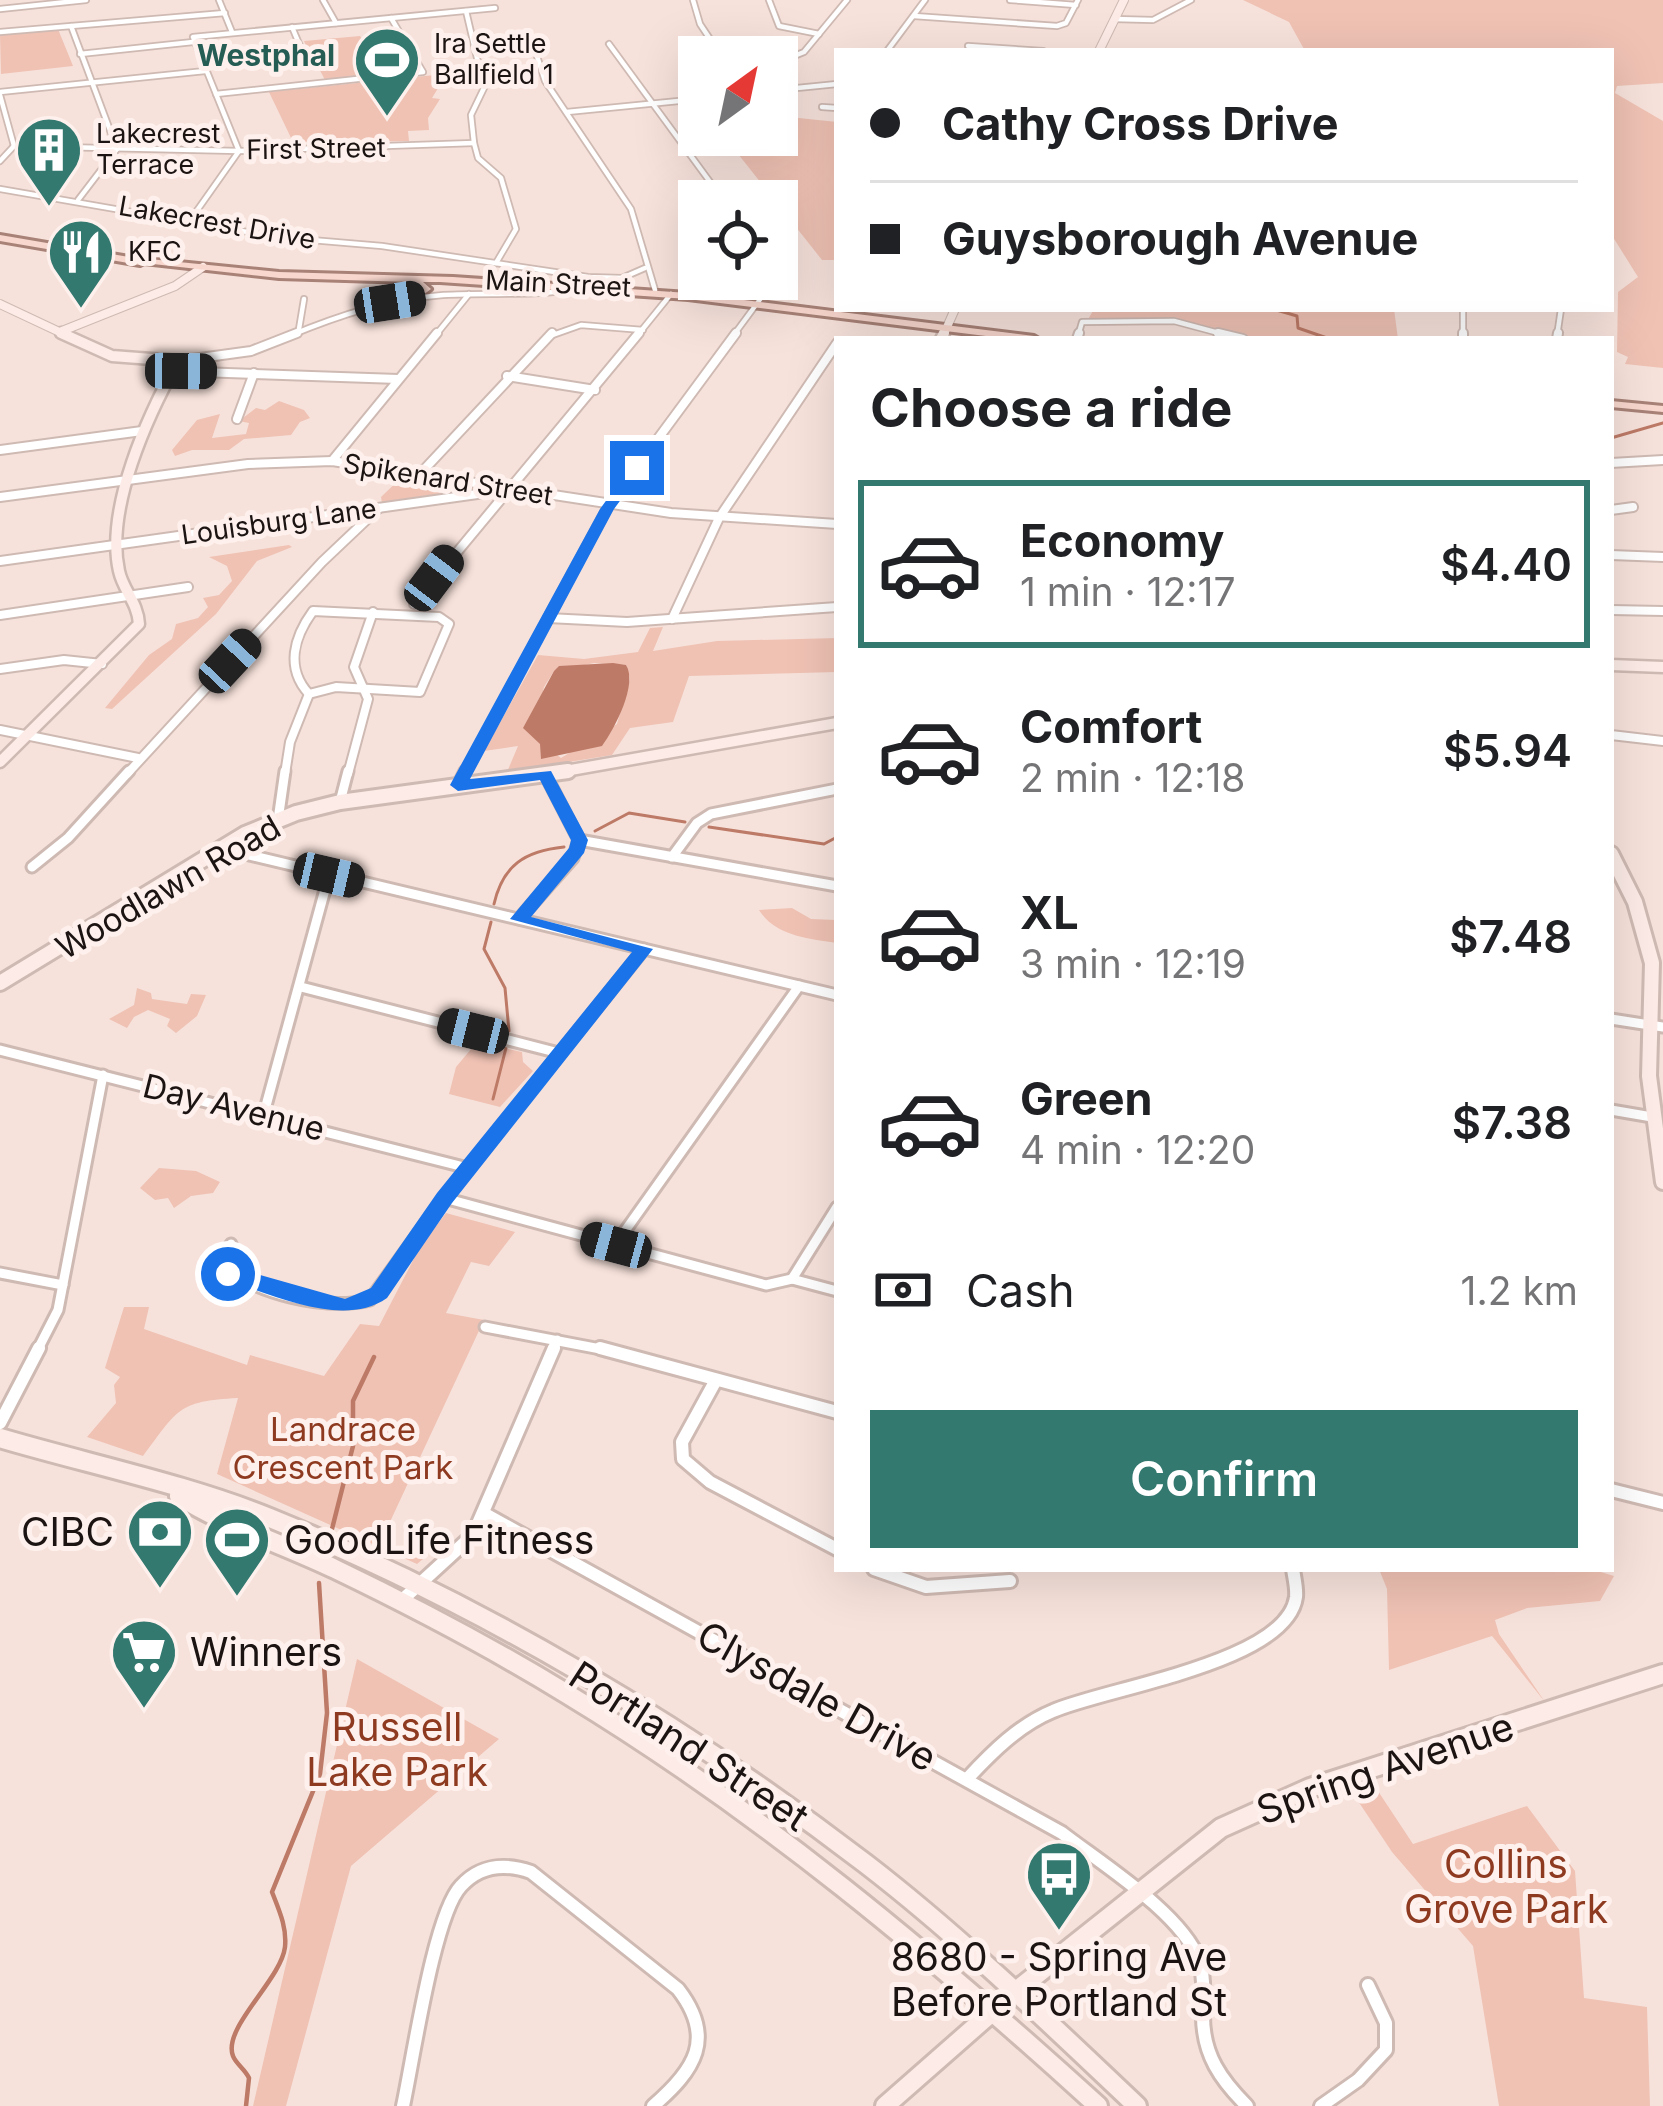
<!DOCTYPE html>
<meta charset="utf-8">
<style>
body{margin:0;font-family:Inter,sans-serif;background:#f6f6f6;color:#202124;height:100vh;display:flex;flex-direction:column;font-size:45px;white-space:nowrap}
*{box-sizing:border-box;margin:0}
p{font-size:39px;color:#757577}
.icon{flex:none;width:66px;height:66px;fill:none;stroke:currentColor;stroke-width:2;stroke-linecap:round;stroke-linejoin:round}
.map{position:relative;flex:1;overflow:hidden}
.sheet{position:absolute;left:834px;top:336px;width:780px;height:1236px;display:flex;flex-direction:column;background:#fff;border-radius:0px;box-shadow:0 12px 48px #0002}
.sheet>*{flex:none}
.top-card{position:absolute;left:834px;top:48px;width:780px;height:264px;border-radius:0px;box-shadow:0 12px 48px #0002;display:grid;align-content:center;height:264px;padding:0 36px;background:#fff}
.needle{width:78px;rotate:33deg}
.fabs{position:absolute;left:678px;top:36px;display:grid;gap:24px}
.fabs a{display:grid;place-items:center;width:120px;height:120px;border-radius:0px;background:#fff;box-shadow:0 12px 48px #0002;font-size:60px}
.end{position:absolute;width:54px;height:54px;margin:-27px;border:15px solid #1a73e8;background:#fff;box-shadow:0 0 0 6px #fff}
.from{border-radius:50%}
.car{position:absolute;width:36px;height:72px;margin:-36px -18px;border-radius:15px;box-shadow:0 0 9px 3px #0007;background:linear-gradient(#222 24%,#8ab4d8 0 40%,#222 0 76%,#8ab4d8 0 86%,#222 0)}
.top-card b{display:flex;align-items:center;gap:42px;height:114px;font-size:45px}
.top-card b+b{border-top:3px solid #e0e0e0}
.top-card i{width:30px;height:30px;background:#202124}
ul{padding:0;list-style:none}
li{display:flex;align-items:center;gap:36px;height:168px;margin:0 24px 18px;padding:0 12px;border:6px solid transparent;border-radius:0px}
li div{flex:1}
li b{display:block;font-size:45px}
li em{font-style:normal;font-weight:600}
li.active{border-color:#337970}
li>.icon{width:108px;height:108px;stroke-width:1.5}
h2{padding:0 36px;font-size:54px;line-height:144px}
.pay{display:flex;align-items:center;gap:30px;height:132px;padding:0 36px;font-size:45px}
.pay p{margin-inline-start:auto}
.primary-button{display:flex;gap:24px;margin-top:auto;padding:24px 36px}
.primary-button a{flex:1;height:138px;border-radius:0px;background:#337970;color:#fff;font-size:48px;font-weight:600;line-height:138px;text-align:center}
.map>svg:first-child{display:block}
</style>
<div class="map">
<svg width="1663" height="2106" viewBox="0 0 1663 2106">
<rect width="100%" height="100%" fill="#f7e2db"/>
<!-- green -->
<g fill="#efc2b4" fill-rule="evenodd">
<polygon points="1243,0 1663,0 1663,83 1617,86 1615,93 1663,121 1663,368 1625,364 1628,357 1617,352 1618,292 1638,277 1611,234 1611,51 1305,51 1289,22"/>
<polygon points="58,29 73,66 1,74 0,35"/>
<polygon points="360,36 383,75 325,80 311,53 325,49 307,48 304,41"/>
<polygon points="435,75 440,85 432,98 440,99 428,118 429,130 408,131 409,141 293,142 269,92"/>
<polygon points="792,92 796,92 780,116 837,122 837,260 822,260 723,135 777,135 777,112"/>
<polygon points="1094,309 1394,309 1398,339 1239,339 1172,320 1086,323"/>
<polygon points="279,401 304,410 310,418 300,422 291,435 244,439 229,450 192,450 175,456 172,450 197,420 220,414 212,438 246,434 249,423 239,421 256,408 265,410"/>
<polygon points="404,475 467,485 474,489 382,503 381,497"/>
<polygon points="289,545 292,547 257,561 216,614 112,709 105,708 149,655 172,639 176,624 198,618 208,607 203,598 219,595 232,581 227,566 209,557"/>
<path d="M663 627 653 651 717 641 837 638V672L689 676 673 722 630 728 612 755 507 772 518 746 484 751 538 655 584 659 638 652 650 628ZM594 663 626 665 630 678 617 724 561 758 533 735 544 687 554 671Z"/>
<path d="M792 908 811 919 837 920V943C809 939 775 936 759 910Z"/>
<polygon points="137,988 151,993 152,999 187,1004 191,994 206,995 197,1016 176,1033 167,1026 170,1019 148,1010 134,1017 127,1028 109,1019 134,1005"/>
<polygon points="477,1042 522,1052 523,1062 533,1071 500,1107 449,1094 456,1067"/>
<polygon points="159,1168 196,1171 220,1182 213,1193 191,1196 174,1208 168,1198 155,1200 140,1188"/>
<path d="M446 1213 515 1232 489 1266 471 1262 446 1313 484 1320 382 1539 423 1559 417 1564 217 1474 238 1398C177 1401 178 1410 143 1456L87 1437 116 1403 114 1385 120 1377 105 1368 124 1307H149L144 1329 247 1365 250 1355 324 1376 360 1324 379 1326 420 1247Z"/>
<polygon points="1379,1569 1591,1569 1614,1576 1600,1601 1527,1608 1495,1620 1499,1634 1545,1702 1492,1636 1389,1670 1387,1589"/>
<polygon points="357,1659 499,1739 351,1866 286,2106 253,2106"/>
<polygon points="1376,1788 1413,1844 1527,1806 1575,1871 1584,1998 1647,2007 1650,2106 1499,2106 1473,1946 1392,1852 1354,1795"/>
</g>
<!-- water -->
<path fill="#bd7a66" d="M613 663 626 665C638 684 615 728 602 746L541 759 540 744 523 728 554 671 559 666Z"/>
<g fill="none" stroke-linecap="round" stroke-linejoin="round">
<!-- stream-far1 -->
<g stroke="#bd7a66" stroke-width="3">
<polyline points="1273,309 1297,316 1298,328 1330,339"/>
<polyline points="1611,438 1663,423"/>
<polyline points="709,827 824,844 837,837"/>
<polyline points="595,831 629,813 685,822"/>
<path d="M494 904C503 865 525 851 564 847"/>
<polyline points="491,922 484,949 505,988 509,1031"/>
<polyline points="493,1099 506,1048"/>
</g>
<!-- stream -->
<g stroke="#bd7a66" stroke-width="4.5">
<polyline points="332,1529 353,1446 353,1401 374,1357"/>
<path d="M246 2106 249 2078C245 2069 236 2064 233 2056 222 2028 281 1980 285 1947 287 1927 279 1910 272 1892L320 1774 327 1713 319 1583"/>
</g>
<!-- street-far3 casing -->
<g stroke="#cfbab3" stroke-width="8">
<g id="street-far3">
<polyline points="219,0 232,32"/>
<polyline points="323,0 336,23"/>
<polyline points="693,0 700,24 722,57"/>
<polyline points="769,0 779,26 819,34"/>
<polyline points="1010,0 1076,5"/>
<polyline points="0,9 86,0"/>
<polyline points="466,11 484,88 471,115 474,143 478,158 501,178 516,229 496,263"/>
<polyline points="914,16 1057,26 1066,23 1078,0"/>
<polyline points="1114,19 1153,20 1191,0"/>
<polyline points="71,26 117,149"/>
<polyline points="292,27 300,46"/>
<polyline points="0,32 225,13"/>
<polyline points="609,44 724,201"/>
<polyline points="968,46 1043,51"/>
<polyline points="535,50 545,81 631,209 655,290"/>
<polyline points="887,51 925,0"/>
<polyline points="80,54 193,42"/>
<polyline points="777,63 804,52 847,0"/>
<polyline points="777,90 837,84"/>
<polyline points="0,92 205,71"/>
<polyline points="216,94 423,72 391,18"/>
<polyline points="0,95 14,146"/>
<polyline points="822,107 837,108"/>
<polyline points="567,112 699,99"/>
<polyline points="14,146 239,151 474,143"/>
<polyline points="239,151 193,37 495,8"/>
<polyline points="0,161 14,146"/>
<polyline points="0,189 276,237 382,246 588,277 622,278 645,268"/>
<polyline points="78,200 117,149"/>
<polyline points="191,219 239,151"/>
<polyline points="1463,309 1463,336"/>
<polyline points="299,329 304,299"/>
<path d="M289 336C340 315 388 299 443 295 488 292 531 297 575 289"/>
<polyline points="435,336 469,294"/>
<polyline points="550,336 581,325 643,330"/>
<polyline points="637,336 671,294"/>
<polyline points="733,336 775,279"/>
<polyline points="1078,336 1082,322 1174,321 1230,336"/>
<polyline points="1557,336 1561,309"/>
</g>
</g>
<!-- street-far2 casing -->
<g stroke="#cfbab3" stroke-width="12">
<g id="street-far2">
<polyline points="1218,333 1243,339"/>
<polyline points="1463,333 1463,339"/>
<polyline points="1077,339 1079,333"/>
<polyline points="1557,339 1558,333"/>
<polyline points="178,361 251,351 297,333"/>
<polyline points="171,371 398,379"/>
<polyline points="507,376 595,390"/>
<polyline points="237,419 254,373"/>
<polyline points="0,450 142,431"/>
<polyline points="332,461 437,333"/>
<polyline points="1611,463 1663,460"/>
<polyline points="419,475 552,333"/>
<polyline points="0,497 248,464 332,461 671,513 837,524"/>
<polyline points="1611,510 1633,507"/>
<polyline points="1611,555 1663,557"/>
<polyline points="0,561 499,491"/>
<polyline points="414,604 639,333"/>
<polyline points="1611,610 1663,611"/>
<path d="M313 611 439 617 449 624 420 692 336 687 309 694C285 668 294 637 313 611Z"/>
<polyline points="0,615 188,587"/>
<polyline points="548,618 627,622 837,607"/>
<polyline points="672,619 719,518 837,343"/>
<polyline points="0,669 64,660 102,664"/>
<polyline points="0,730 138,758"/>
<polyline points="1611,735 1663,741"/>
<polyline points="127,774 322,562 379,508"/>
<polyline points="285,774 290,742 309,694"/>
<polyline points="348,774 368,699 354,667 373,612"/>
<polyline points="464,774 609,505 736,333"/>
</g>
</g>
<!-- street-far1 casing -->
<g stroke="#cfbab3" stroke-width="15">
<g id="street-far1">
<polyline points="545,774 579,840"/>
<polyline points="458,785 465,771"/>
<polyline points="340,802 348,771"/>
<polyline points="278,820 285,771"/>
<polyline points="579,840 837,886"/>
<polyline points="224,849 837,995"/>
<polyline points="672,857 697,823 711,814 837,789"/>
<polyline points="32,867 68,838 129,771"/>
<polyline points="519,919 573,858 579,840"/>
<polyline points="301,987 559,1053"/>
<polyline points="1611,1019 1663,1027"/>
<polyline points="0,1050 468,1168"/>
<polyline points="1611,1110 1652,1117"/>
<polyline points="264,1113 329,875"/>
<polyline points="444,1198 766,1285 792,1279 837,1291"/>
<path d="M231 1244 220 1263C254 1294 325 1311 370 1300L444 1198 644 949"/>
<polyline points="615,1245 799,986"/>
<polyline points="0,1273 63,1285"/>
<polyline points="792,1279 837,1207"/>
<polyline points="485,1327 611,1351"/>
<polyline points="37,1351 58,1310 103,1075"/>
<polyline points="553,1351 557,1340"/>
</g>
</g>
<!-- street casing -->
<g stroke="#cfbab3" stroke-width="18">
<g id="street">
<polyline points="600,1348 837,1412"/>
<polyline points="716,1380 682,1442 683,1459 710,1482 837,1549"/>
<polyline points="0,1423 39,1348"/>
<polyline points="1611,1490 1663,1503"/>
<path d="M485 1514 1062 1833C1102 1864 1181 1913 1199 1960 1205 1978 1203 1997 1203 2016 1203 2055 1221 2080 1247 2106"/>
<polyline points="874,1569 926,1587 1010,1581"/>
<polyline points="401,1601 473,1535 554,1348"/>
<path d="M967 1779C992 1752 1019 1725 1053 1711 1105 1688 1287 1663 1296 1597 1297 1588 1294 1577 1293 1569"/>
<path d="M403 2106C413 2060 434 1914 461 1886 480 1865 505 1863 531 1872L678 1989C716 2038 695 2070 653 2106"/>
<polyline points="1321,2106 1358,2080 1386,2050 1386,2023 1368,1985"/>
</g>
</g>
<!-- secondary-far3 casing -->
<g stroke="#cfbab3" stroke-width="10">
<g id="secondary-far3">
<polyline points="1099,51 1124,0"/>
<polyline points="0,304 68,336"/>
<polyline points="62,331 175,286 203,267"/>
<polyline points="943,336 955,309"/>
</g>
</g>
<!-- secondary-far2 casing -->
<g stroke="#cfbab3" stroke-width="15">
<g id="secondary-far2">
<polyline points="61,333 112,356 178,361"/>
<polyline points="941,339 944,333"/>
<polyline points="1611,665 1663,667"/>
<path d="M0 762 139 624C138 603 123 590 119 571 105 508 148 415 178 361"/>
<polyline points="548,774 837,723"/>
</g>
</g>
<!-- secondary-far1 casing -->
<g stroke="#cfbab3" stroke-width="20">
<g id="secondary-far1">
<polyline points="1611,854 1635,902 1652,963 1649,1076 1663,1182"/>
<polyline points="0,983 245,834 296,813 340,802 568,771"/>
</g>
</g>
<!-- secondary casing -->
<g stroke="#cfbab3" stroke-width="24">
<g id="secondary">
<path d="M0 1438C88 1464 186 1484 270 1518 481 1604 686 1726 866 1864 962 1938 1049 2023 1137 2106"/>
<path d="M179 1496C228 1527 283 1544 335 1569 414 1607 492 1648 567 1694 760 1811 932 1955 1098 2106"/>
<polyline points="885,2106 1016,1991 1221,1828 1310,1788 1663,1674"/>
</g>
</g>
<!-- primary casing -->
<g stroke="#a88277" stroke-width="6">
<g id="primary">
<polygon points="0,235 129,257 279,272 453,277 688,293 1034,336 1039,339 1010,339 688,299 440,282 423,282 431,289 415,301 410,298 420,289 411,282 279,278 144,263 140,265 0,241"/>
<polygon points="1611,401 1663,406 1663,412 1611,407"/>
</g>
</g>
<!-- street-far3 -->
<use href="#street-far3" stroke="#fff" stroke-width="4.5"/>
<!-- street-far2 -->
<use href="#street-far2" stroke="#fff" stroke-width="8"/>
<!-- street-far1 -->
<use href="#street-far1" stroke="#fff" stroke-width="9"/>
<!-- street -->
<use href="#street" stroke="#fff" stroke-width="12"/>
<!-- secondary-far3 -->
<use href="#secondary-far3" stroke="#fcebe6" stroke-width="8"/>
<!-- secondary-far2 -->
<use href="#secondary-far2" stroke="#fcebe6" stroke-width="10"/>
<!-- secondary-far1 -->
<use href="#secondary-far1" stroke="#fcebe6" stroke-width="14"/>
<!-- secondary -->
<use href="#secondary" stroke="#fcebe6" stroke-width="18"/>
<!-- primary -->
<use href="#primary" fill="#f8d7ce" fill-rule="evenodd"/>
</g>
<!-- route -->
<path fill="#1a73e8" d="M632 465 644 468 614 509 470 779 551 771 588 840 584 853 531 917 653 949 452 1203 387 1298C341 1330 270 1292 221 1279L218 1274 228 1266 345 1299 371 1288 437 1193 632 952 510 919 569 848 571 840 540 780 458 791 450 785 600 509Z"/>
<!-- icons -->
<defs>
<g id="stadium-pin" transform="scale(3.45)"><path d="M0 17L-7.5 6A9.5 9.5 0 1 1 7.5 6Z" fill="#337970" stroke="#fef1ed"/><path d="M0-5a6.5 5 0 1 0 0 10a6.5 5 0 1 0 0-10ZM-3.5-1.8h7v3.6h-7Z" fill="#fff"/></g>
<g id="building-pin" transform="scale(3.45)"><path d="M0 17L-7.5 6A9.5 9.5 0 1 1 7.5 6Z" fill="#337970" stroke="#fef1ed"/><path d="M-4-6H4V6H1V3H-1V6H-4ZM-2.5-4.3h1.7v1.8h-1.7ZM.8-4.3h1.7v1.8H.8ZM-2.5-1h1.7V.8h-1.7ZM.8-1h1.7V.8H.8Z" fill="#fff"/></g>
<g id="restaurant-pin" transform="scale(3.45)"><path d="M0 17L-7.5 6A9.5 9.5 0 1 1 7.5 6Z" fill="#337970" stroke="#fef1ed"/><path d="M-5-6h1v4h1v-4h1v4h1v-4h1v5L-1.5 .5V6h-2V.5L-5-1ZM5-6V6H3V1.5H1.5Q1.5-4 5-6Z" fill="#fff"/></g>
<g id="bank-pin" transform="scale(3.45)"><path d="M0 17L-7.5 6A9.5 9.5 0 1 1 7.5 6Z" fill="#337970" stroke="#fef1ed"/><path d="M-6-4H6V4H-6ZM0-2.3a2.3 2.3 0 1 0 0 4.6a2.3 2.3 0 1 0 0-4.6Z" fill="#fff"/></g>
<g id="supermarket-pin" transform="scale(3.45)"><path d="M0 17L-7.5 6A9.5 9.5 0 1 1 7.5 6Z" fill="#337970" stroke="#fef1ed"/><path d="M-6-5.5h2.5l.6 2H6L4.5 2H-2.5L-4.4-4H-6ZM-1.5 3.2a1.3 1.3 0 1 0 .1 0ZM3 3.2a1.3 1.3 0 1 0 .1 0Z" fill="#fff"/></g>
<g id="bus-pin" transform="scale(3.45)"><path d="M0 17L-7.5 6A9.5 9.5 0 1 1 7.5 6Z" fill="#337970" stroke="#fef1ed"/><path d="M-5-6H5V4H4V6H2V4H-2V6H-4V4H-5ZM-3.5-4V0h7V-4ZM-3.5 1.2v1.5H-2V1.2ZM2 1.2v1.5H3.5V1.2Z" fill="#fff"/></g>
</defs>
<g fill-rule="evenodd">
<use href="#stadium-pin" x="387" y="60"/>
<use href="#building-pin" x="49" y="150"/>
<use href="#restaurant-pin" x="81" y="252"/>
<use href="#bank-pin" x="160" y="1532"/>
<use href="#stadium-pin" x="237" y="1540"/>
<use href="#supermarket-pin" x="144" y="1652"/>
<use href="#bus-pin" x="1059" y="1874"/>
</g>
<g text-anchor="middle" stroke-width="10" stroke-linejoin="round" paint-order="stroke">
<!-- far-poi labels -->
<g font-size="27" fill="#1b1412" stroke="#fef1ed" text-anchor="start">
<text x="434" y="53">Ira Settle<tspan x="434" dy="31">Ballfield 1</tspan></text>
<text x="96" y="143">Lakecrest<tspan x="96" dy="31">Terrace</tspan></text>
<text x="128" y="261">KFC</text>
</g>
<!-- far-street labels -->
<g font-size="27" fill="#1b1412" stroke="#fef1ed">
<text transform="translate(316 149) rotate(-1)" y="9">First Street</text>
<text transform="translate(217 223) rotate(10)" y="9">Lakecrest Drive</text>
<text transform="translate(558 284) rotate(3)" y="9">Main Street</text>
<text transform="translate(448 480) rotate(9)" y="9">Spikenard Street</text>
<text transform="translate(279 522) rotate(-8)" y="9">Louisburg Lane</text>
</g>
<!-- far-neighbourhood labels -->
<g font-size="30" font-weight="bold" fill="#255d55" stroke="#fef1ed">
<text x="266" y="66">Westphal</text>
</g>
<!-- street labels -->
<g font-size="33" fill="#1b1412" stroke="#fef1ed">
<text transform="translate(168 887) rotate(-30)" y="12">Woodlawn Road</text>
<text transform="translate(234 1107) rotate(14)" y="12">Day Avenue</text>
</g>
<!-- park labels -->
<g font-size="33" fill="#8e3a21" stroke="#fef1ed">
<text x="343" y="1441">Landrace<tspan x="343" dy="38">Crescent Park</tspan></text>
</g>
<!-- near-poi labels -->
<g font-size="39" fill="#1b1412" stroke="#fef1ed" text-anchor="start">
<text x="114" y="1546" text-anchor="end">CIBC</text>
<text x="284" y="1554">GoodLife Fitness</text>
<text x="190" y="1666">Winners</text>
<text x="1059" y="1971" text-anchor="middle">8680 - Spring Ave<tspan x="1059" dy="45">Before Portland St</tspan></text>
</g>
<!-- near-street labels -->
<g font-size="39" fill="#1b1412" stroke="#fef1ed">
<text transform="translate(817 1696) rotate(29)" y="14">Clysdale Drive</text>
<text transform="translate(689 1746) rotate(33)" y="14">Portland Street</text>
<text transform="translate(1385 1768) rotate(-19)" y="14">Spring Avenue</text>
</g>
<!-- near-park labels -->
<g font-size="39" fill="#8e3a21" stroke="#fef1ed">
<text x="397" y="1741">Russell<tspan x="397" dy="45">Lake Park</tspan></text>
<text x="1506" y="1878">Collins<tspan x="1506" dy="45">Grove Park</tspan></text>
</g>
</g>
</svg>
<div class="fabs">
<a><svg class="needle" viewBox="-14 -14 28 28"><path d="M0-13l5 13h-10z" fill="#e53935"/><path d="M0 13l5-13h-10z" fill="#757577"/></svg></a>
<a><svg class="icon" aria-label="locate" viewBox="0 0 24 24"><circle cx="12" cy="12" r="6"/><path d="M12 2v4M12 18v4M2 12h4M18 12h4"/></svg></a>
</div>
<i class="end from" style="left:228px;top:1274px"></i>
<i class="end" style="left:637px;top:468px"></i>
<i class="car" style="left:390px;top:302px;rotate:81deg"></i>
<i class="car" style="left:181px;top:371px;rotate:91deg"></i>
<i class="car" style="left:434px;top:578px;rotate:37deg"></i>
<i class="car" style="left:230px;top:661px;rotate:43deg"></i>
<i class="car" style="left:329px;top:875px;rotate:103deg"></i>
<i class="car" style="left:473px;top:1031px;rotate:284deg"></i>
<i class="car" style="left:616px;top:1245px;rotate:285deg"></i>
<div class="top-card">
<b><i class="from"></i>Cathy Cross Drive</b>
<b><i></i>Guysborough Avenue</b>
</div>
<section class="sheet">
<h2>Choose a ride</h2>
<ul>
<li class="active"><svg class="icon" aria-label="car" viewBox="0 0 24 24"><path d="M5 17H2v-5l4-1 3-4h7l3 4 3 1v5h-3M9 17h6M6 11h13"/><circle cx="7" cy="17" r="2"/><circle cx="17" cy="17" r="2"/></svg><div><b>Economy</b><p>1 min · 12:17</p></div><em>$4.40</em></li>
<li><svg class="icon" aria-label="car" viewBox="0 0 24 24"><path d="M5 17H2v-5l4-1 3-4h7l3 4 3 1v5h-3M9 17h6M6 11h13"/><circle cx="7" cy="17" r="2"/><circle cx="17" cy="17" r="2"/></svg><div><b>Comfort</b><p>2 min · 12:18</p></div><em>$5.94</em></li>
<li><svg class="icon" aria-label="car" viewBox="0 0 24 24"><path d="M5 17H2v-5l4-1 3-4h7l3 4 3 1v5h-3M9 17h6M6 11h13"/><circle cx="7" cy="17" r="2"/><circle cx="17" cy="17" r="2"/></svg><div><b>XL</b><p>3 min · 12:19</p></div><em>$7.48</em></li>
<li><svg class="icon" aria-label="car" viewBox="0 0 24 24"><path d="M5 17H2v-5l4-1 3-4h7l3 4 3 1v5h-3M9 17h6M6 11h13"/><circle cx="7" cy="17" r="2"/><circle cx="17" cy="17" r="2"/></svg><div><b>Green</b><p>4 min · 12:20</p></div><em>$7.38</em></li>
</ul>
<div class="pay"><svg class="icon" aria-label="cash" viewBox="0 0 24 24"><path d="M3 7h18v10H3z"/><circle cx="12" cy="12" r="2"/></svg>Cash<p>1.2 km</p></div>
<div class="primary-button"><a>Confirm</a></div>
</section>
</div>
